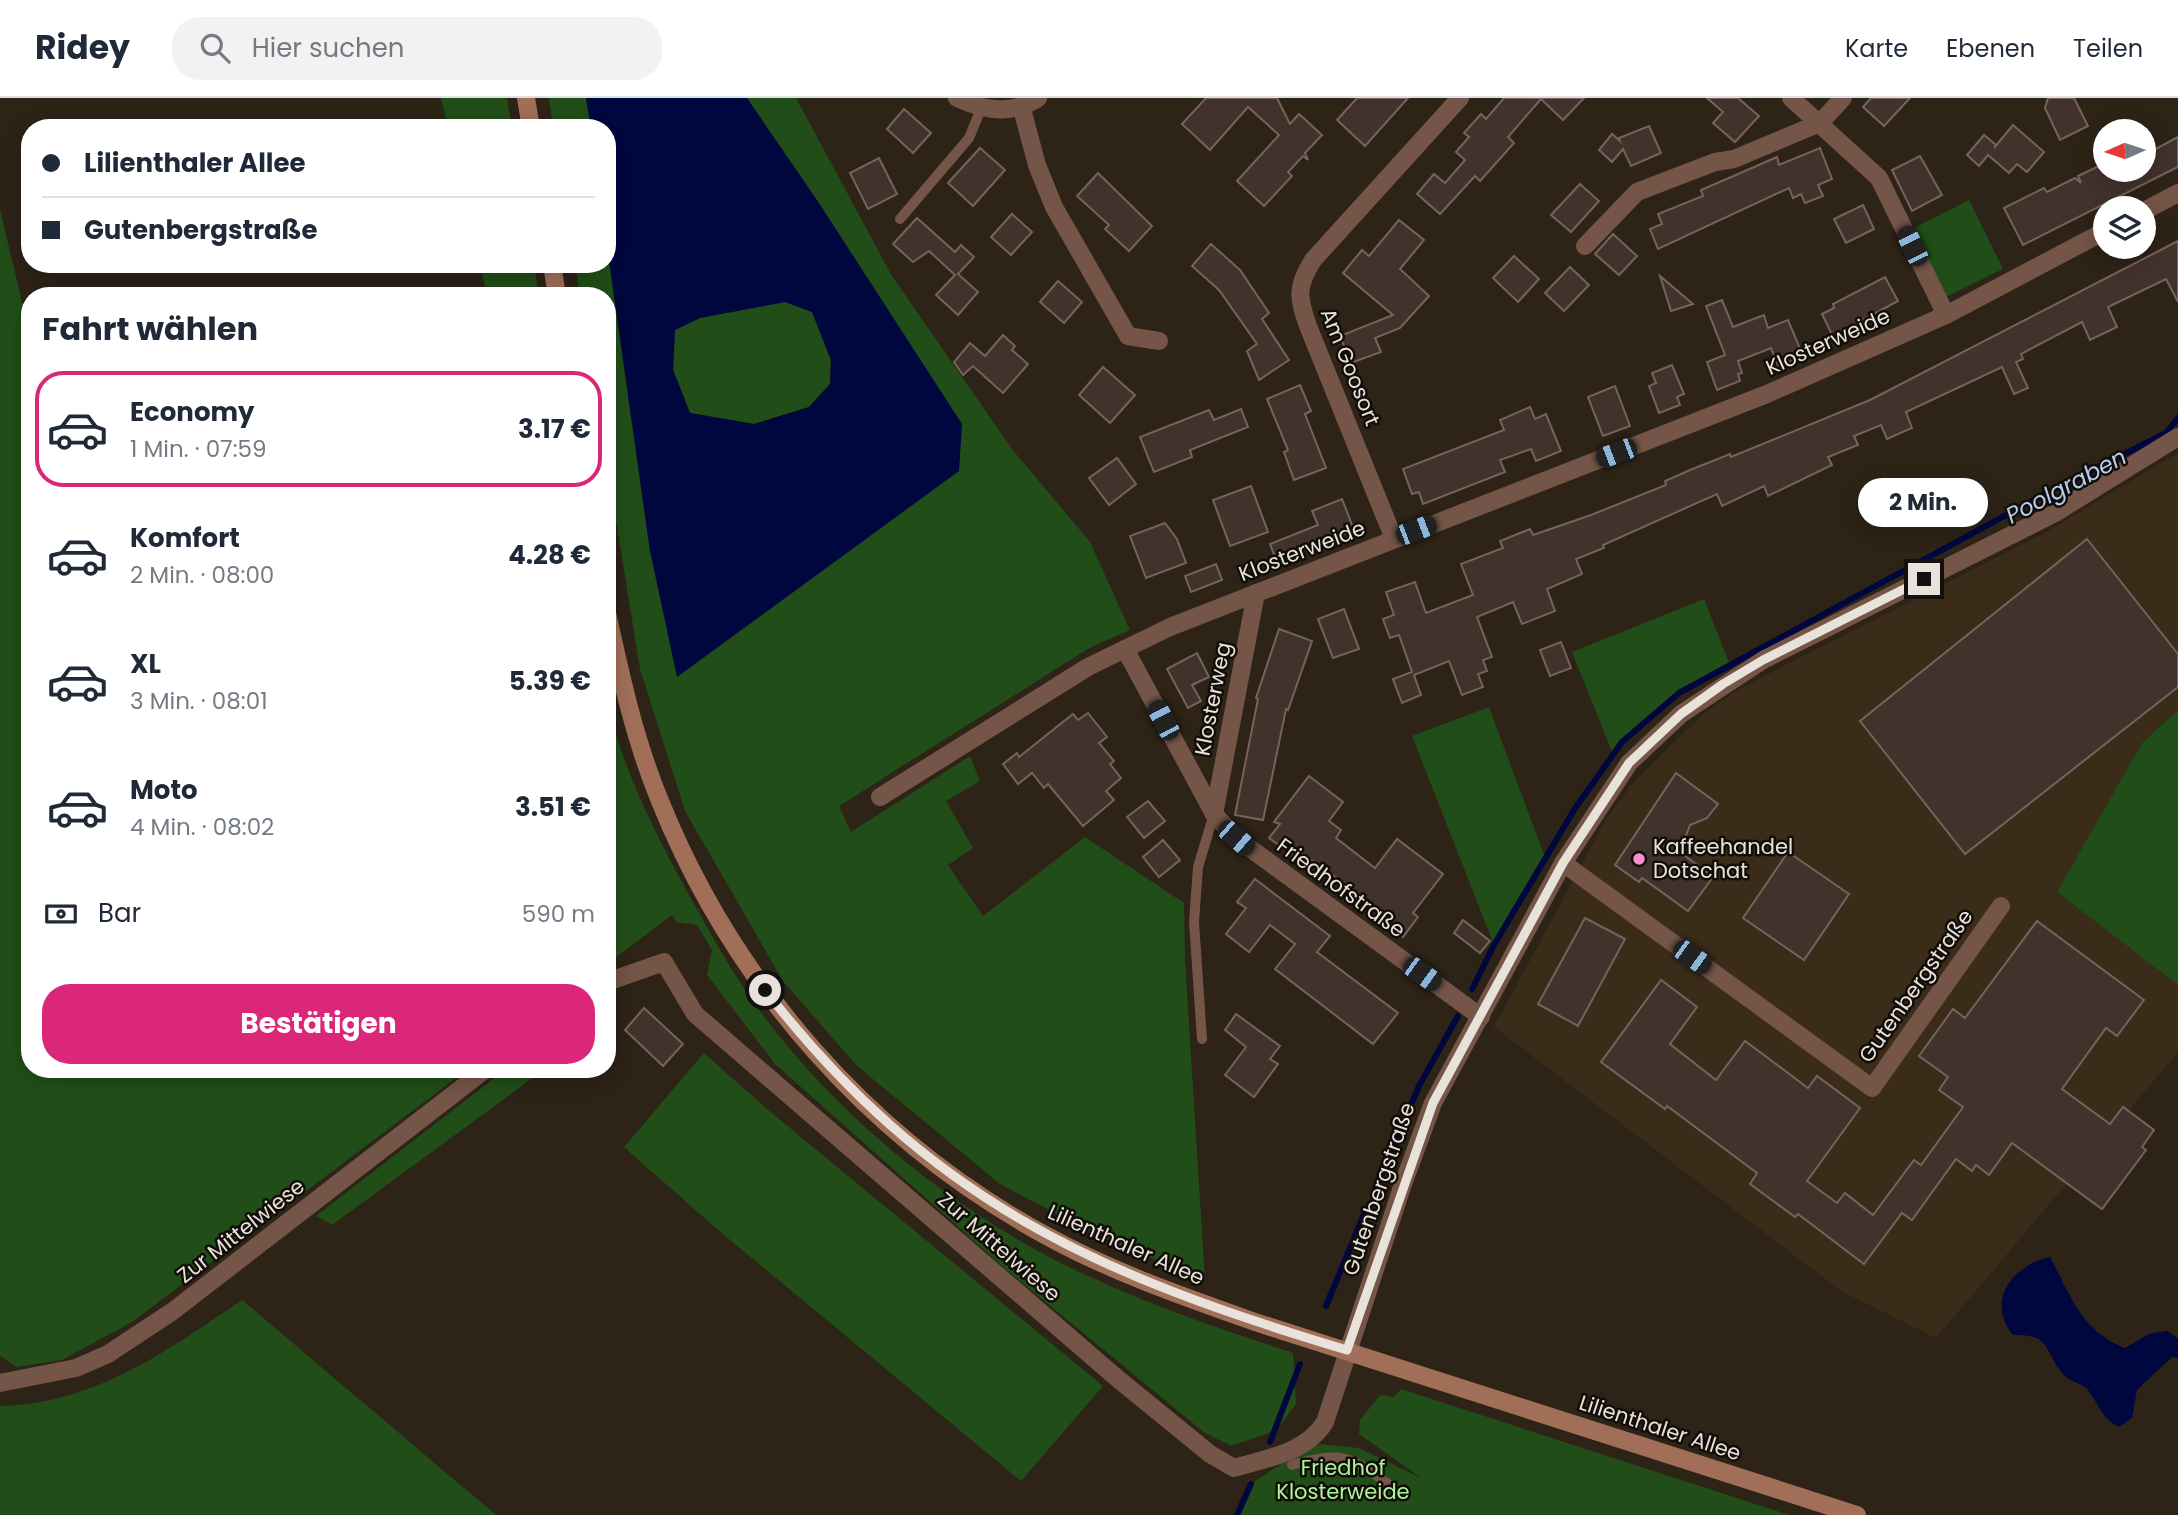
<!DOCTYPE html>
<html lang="de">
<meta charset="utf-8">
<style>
body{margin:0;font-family:Poppins,sans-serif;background:#f2f2f3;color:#1f2937;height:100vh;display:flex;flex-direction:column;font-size:26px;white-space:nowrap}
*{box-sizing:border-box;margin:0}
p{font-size:23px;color:#747a83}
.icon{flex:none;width:38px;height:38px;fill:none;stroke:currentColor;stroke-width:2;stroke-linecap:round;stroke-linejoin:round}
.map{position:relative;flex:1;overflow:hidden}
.sheet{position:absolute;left:21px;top:189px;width:595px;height:791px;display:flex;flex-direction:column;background:#fff;border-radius:28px;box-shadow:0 4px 18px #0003}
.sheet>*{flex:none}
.hud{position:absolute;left:21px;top:21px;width:595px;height:154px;border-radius:28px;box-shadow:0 4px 18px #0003;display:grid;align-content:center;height:154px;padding:0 21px;background:#fff}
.needle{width:46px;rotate:267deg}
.controls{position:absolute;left:2093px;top:21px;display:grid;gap:14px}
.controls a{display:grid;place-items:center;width:63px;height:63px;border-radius:50%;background:#fff;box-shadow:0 4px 18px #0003;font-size:35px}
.end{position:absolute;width:32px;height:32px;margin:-16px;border:9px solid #e8e2da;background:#111;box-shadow:0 0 0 4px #111}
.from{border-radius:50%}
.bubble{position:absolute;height:49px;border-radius:24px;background:#fff;box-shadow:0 4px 18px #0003;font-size:23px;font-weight:700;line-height:49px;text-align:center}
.car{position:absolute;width:21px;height:42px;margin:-21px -10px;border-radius:9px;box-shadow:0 0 5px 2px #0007;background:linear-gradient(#222 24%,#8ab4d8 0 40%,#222 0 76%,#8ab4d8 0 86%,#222 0)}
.hud b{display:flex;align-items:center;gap:24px;height:66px;font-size:26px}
.hud b+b{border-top:2px solid #e0e1e3}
.hud i{width:18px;height:18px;background:#1f2937}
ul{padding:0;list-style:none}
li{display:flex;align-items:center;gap:21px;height:116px;margin:0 14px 10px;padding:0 7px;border:4px solid transparent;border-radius:28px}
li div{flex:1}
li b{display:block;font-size:26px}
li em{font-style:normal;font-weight:700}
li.selected{border-color:#db2777}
li>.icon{width:63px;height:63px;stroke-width:1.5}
h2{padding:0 21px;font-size:32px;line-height:84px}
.pay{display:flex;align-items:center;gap:18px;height:77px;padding:0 21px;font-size:26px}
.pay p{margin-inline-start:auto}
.button{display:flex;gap:14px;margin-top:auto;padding:14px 21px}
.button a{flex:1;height:80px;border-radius:28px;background:#db2777;color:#fff;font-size:28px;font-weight:700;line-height:80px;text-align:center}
header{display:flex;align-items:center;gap:42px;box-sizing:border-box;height:98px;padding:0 35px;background:#fff;border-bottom:2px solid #e0e1e3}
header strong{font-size:33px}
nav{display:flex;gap:38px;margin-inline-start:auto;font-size:24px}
.search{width:490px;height:63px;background:#f2f2f3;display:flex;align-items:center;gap:18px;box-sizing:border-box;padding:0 24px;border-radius:28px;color:#747a83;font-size:26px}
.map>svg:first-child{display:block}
</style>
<header>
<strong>Ridey</strong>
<div class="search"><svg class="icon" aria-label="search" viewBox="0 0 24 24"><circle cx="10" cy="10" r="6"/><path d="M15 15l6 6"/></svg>Hier suchen</div>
<nav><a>Karte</a><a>Ebenen</a><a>Teilen</a></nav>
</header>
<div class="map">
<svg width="2178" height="1417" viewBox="0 0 2178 1417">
<rect width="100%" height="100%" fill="#2d2317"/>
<!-- built -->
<polygon fill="#3a2c19" points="2178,355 2178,612 2142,645 2057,794 2178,887 2178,954 1936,1240 1841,1193 1494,929 1607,720 1634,684 1702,617 1739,591 2043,436"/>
<!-- green -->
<g fill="#214e18">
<polygon points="441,0 507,0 512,30 448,30"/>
<polygon points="549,0 586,0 591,30 553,30"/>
<polygon points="747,0 796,0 892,178 1012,351 1090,444 1130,532 1091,549 839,708 851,734 970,658 980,683 946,703 973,750 948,767 983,818 1085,739 1184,805 1185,862 1205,1182 1101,1139 1000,1086 856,967 783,883 685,713 640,571 607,367 607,198 580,198 575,166 607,166 607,148 650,453 959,373"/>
<polygon points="1969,102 2003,171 1944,200 1910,132"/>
<polygon points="0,111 30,238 30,971 468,971 132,1224 62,1262 17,1269 0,1258"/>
<polygon points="480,166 534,166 539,198 487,198"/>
<polygon points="785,204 812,214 831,262 830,286 809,309 754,326 690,315 673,272 675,232 700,220"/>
<path d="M1704 501 1730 567C1688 590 1641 616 1613 656L1572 554Z"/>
<path d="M607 602C621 669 656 737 689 797 709 833 730 871 754 905 825 1004 924 1088 1029 1148 1111 1194 1205 1226 1293 1255L1296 1306 1277 1332 1231 1348 1205 1335 1009 1174 775 966 707 877 712 852 697 827 676 824 672 817 607 866Z"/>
<polygon points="1489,609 1545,759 1494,847 1412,638"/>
<polygon points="2178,612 2178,887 2057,794 2142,645"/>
<polygon points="704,955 768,1012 1103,1288 1021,1383 718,1132 624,1049"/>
<polygon points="506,971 545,971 332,1127 316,1118"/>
<path d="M242 1202 496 1417H0V1308C95 1306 168 1252 242 1202Z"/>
<polygon points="1401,1291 1789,1417 1240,1417 1255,1383 1297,1356 1320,1346 1359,1350 1421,1380 1359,1336 1360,1322 1380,1297 1394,1299"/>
</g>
<!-- water -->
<g fill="#00073f" fill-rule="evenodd">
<path d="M586 0H747L819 105 962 326 959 373 677 579 650 453 607 148V30H591ZM785 204 812 214 831 262 830 286 809 309 754 326 690 315 673 272 675 232 700 220Z"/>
<path d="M2050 1159C2071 1198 2081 1233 2125 1250L2151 1235 2168 1233 2178 1241V1260L2172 1259 2137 1292 2132 1320 2119 1329C2101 1320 2099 1306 2088 1292 2081 1284 2068 1284 2061 1274 2044 1251 2050 1236 2013 1237 1985 1202 2013 1167 2050 1159Z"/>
</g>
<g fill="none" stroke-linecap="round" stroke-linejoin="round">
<!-- stream -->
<g stroke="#00073f" stroke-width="6">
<polyline points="1472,891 1494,847 1574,712 1622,644 1679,595 2041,398 2166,335 2178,320"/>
<polyline points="1373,1097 1419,988 1458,918"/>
<polyline points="1326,1208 1365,1114"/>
<polyline points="1270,1344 1300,1266"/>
<polyline points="1237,1417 1251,1386"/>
</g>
</g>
<!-- building -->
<g fill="#42322c" stroke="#76635c" stroke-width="2">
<polygon points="1206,0 1277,0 1290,26 1299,16 1322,37 1305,55 1308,62 1303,58 1288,74 1292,78 1264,108 1237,83 1279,37 1248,9 1210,52 1182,26"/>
<polygon points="1357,0 1408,0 1365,48 1337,22"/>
<polygon points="1504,0 1584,0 1563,22 1541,1 1508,39 1514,45 1480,83 1475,78 1440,116 1417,96 1434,76 1445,85 1465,62 1456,54 1469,39 1464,35 1481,16 1486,21"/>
<polygon points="1707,0 1738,0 1759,18 1735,44 1713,25 1723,14"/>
<polygon points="1871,0 1910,0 1884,28 1863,9"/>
<polygon points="2048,0 2074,0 2088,28 2060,42 2045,10"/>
<polygon points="904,11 931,35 913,55 887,31"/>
<polygon points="2013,27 2044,54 2027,74 2017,66 2009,75 1988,57 1979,68 1967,57 1984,37 1996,47 1994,50"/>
<polygon points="1649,28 1661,55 1631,68 1623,51 1612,64 1599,52 1612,36 1620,43 1619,40"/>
<polygon points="2178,39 2178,69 2023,147 2004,110 2044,90 2047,94 2075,80 2081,85 2078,78 2105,65 2105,72 2144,72 2144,57"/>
<polygon points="980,50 1005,72 973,108 948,85"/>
<polygon points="1820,50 1832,81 1818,87 1823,98 1805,105 1801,96 1793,100 1789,90 1658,151 1650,131 1662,126 1658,116 1703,98 1701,92 1752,70 1777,59 1779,67"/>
<polygon points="1920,58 1942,97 1912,113 1892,72"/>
<polygon points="879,60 897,96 868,111 850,75"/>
<polygon points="1098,75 1152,128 1129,153 1105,131 1109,127 1077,98"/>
<polygon points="1580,86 1599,103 1571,134 1551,117"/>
<polygon points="1863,107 1874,131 1846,145 1834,121"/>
<polygon points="1012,116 1032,134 1011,157 991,139"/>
<polygon points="917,120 955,154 961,147 974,159 958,176 978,194 958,217 936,197 955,177 929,153 913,164 893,146"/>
<polygon points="1399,122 1424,142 1400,171 1429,198 1400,230 1375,240 1381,254 1351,265 1340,238 1393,217 1343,175 1362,152 1369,158"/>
<polygon points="1613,136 1637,158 1619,177 1595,156"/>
<polygon points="2178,143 2178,204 2166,181 2108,209 2117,229 2090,242 2082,224 2021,256 2023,261 2016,264 2028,290 2014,296 2002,269 1906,314 1912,330 1887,341 1881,327 1854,338 1858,347 1828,359 1832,367 1768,398 1764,388 1722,408 1717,396 1603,447 1604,450 1576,461 1582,476 1547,491 1555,513 1522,526 1513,504 1477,519 1492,559 1483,562 1487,573 1478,576 1483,589 1462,597 1449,563 1414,577 1421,597 1402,605 1393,581 1412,574 1399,537 1390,540 1383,521 1394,517 1386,494 1415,484 1426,515 1473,497 1461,466 1503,450 1500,443 1530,431 1533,437 1591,417 1666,387 1665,383 1690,372 1730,356 1731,359 1870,302"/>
<polygon points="1211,146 1240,172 1269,215 1262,221 1289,262 1259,282 1247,253 1257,246 1219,192 1192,168"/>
<polygon points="1514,158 1539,181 1518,204 1493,180"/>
<polygon points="1570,169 1589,187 1564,213 1545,195"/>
<polygon points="1660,178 1693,206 1671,213"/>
<polygon points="1885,179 1898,203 1857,225 1859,231 1835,243 1822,216 1834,210 1833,206"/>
<polygon points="1058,183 1082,204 1064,225 1040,204"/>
<polygon points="1722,202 1733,229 1764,217 1768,230 1788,222 1801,253 1798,255 1800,260 1778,268 1771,250 1738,263 1742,275 1738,276 1740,283 1717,292 1707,264 1725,257 1706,208"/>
<polygon points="1003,237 1015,248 1012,252 1028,266 1003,295 973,268 963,277 954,264 970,245 985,258"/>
<polygon points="1672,267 1684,296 1677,299 1680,307 1659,315 1649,288 1656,285 1652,275"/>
<polygon points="1103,269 1135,297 1110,325 1079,297"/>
<polygon points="1300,287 1311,313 1305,316 1326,370 1294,382 1284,354 1288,352 1267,301"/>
<polygon points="1615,288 1630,328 1603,338 1588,299"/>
<polygon points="1530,309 1535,321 1546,316 1561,353 1536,363 1531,351 1500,362 1505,374 1423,406 1419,394 1412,396 1403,371 1504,332 1500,322"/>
<polygon points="1241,311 1248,329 1190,352 1192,359 1154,374 1140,339 1209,312 1214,322"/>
<polygon points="1117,360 1136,386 1109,407 1089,380"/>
<polygon points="1251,388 1268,434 1230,448 1213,402"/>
<polygon points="1342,401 1354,432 1276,462 1270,446 1318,427 1312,413"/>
<polygon points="1165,425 1177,441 1186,465 1146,480 1130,438"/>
<polygon points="2087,441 2178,556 2178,589 1965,756 1860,623"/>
<polygon points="1216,466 1222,482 1191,494 1185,478"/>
<polygon points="1344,511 1359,551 1333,560 1318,521"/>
<polygon points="1279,531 1312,543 1288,612 1286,611 1263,722 1235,717 1258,601 1256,600"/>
<polygon points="1561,544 1571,570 1550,578 1540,552"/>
<polygon points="1197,555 1209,579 1192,587 1201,603 1188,610 1167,571"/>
<polygon points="1088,615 1107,639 1099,645 1114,663 1110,666 1121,680 1106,693 1114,702 1083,728 1048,686 1044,690 1032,675 1018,686 1003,666 1017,655 1019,659 1073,616 1078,622"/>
<polygon points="1676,675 1718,706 1707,720 1690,727 1680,754 1713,779 1688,813 1642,780 1639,784 1615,767"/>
<polygon points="1309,678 1343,704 1329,723 1341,732 1336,740 1375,770 1397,741 1443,776 1413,815 1418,819 1403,839 1375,818 1379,813 1338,781 1297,752 1293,757 1269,740 1280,726 1274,724"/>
<polygon points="1148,703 1165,723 1144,740 1127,719"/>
<polygon points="1163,742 1180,762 1159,779 1143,759"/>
<polygon points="1788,754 1849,796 1804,862 1743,820"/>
<polygon points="1255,781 1330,838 1317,854 1398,915 1373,946 1275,871 1295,846 1270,827 1249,854 1226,836 1246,810 1237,804"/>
<polygon points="1585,820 1625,841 1578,928 1538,906"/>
<polygon points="1463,822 1490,843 1480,855 1454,835"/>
<polygon points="2037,823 2144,902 2117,938 2106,930 2062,991 2110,1026 2123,1009 2154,1032 2142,1049 2146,1052 2102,1111 2012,1045 1989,1077 1976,1067 1972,1073 1956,1061 1912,1122 1902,1115 1864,1166 1798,1116 1795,1119 1750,1086 1757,1075 1667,1008 1665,1011 1601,964 1661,882 1697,909 1670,946 1716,982 1745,943 1808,990 1817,978 1860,1010 1807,1083 1837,1105 1845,1095 1873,1117 1914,1062 1921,1067 1963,1009 1939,992 1948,979 1919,958 1953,911 1965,920"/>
<polygon points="644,910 683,946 663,968 625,932"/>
<polygon points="1236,916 1280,948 1270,961 1278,966 1254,999 1225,977 1246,949 1225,932"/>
</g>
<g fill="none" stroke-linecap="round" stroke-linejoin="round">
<!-- service -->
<g stroke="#745547" stroke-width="10">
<polyline points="900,121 969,40 981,11"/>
<polyline points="1202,941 1194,824 1198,769 1214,716"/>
<path d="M1292 1367C1348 1351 1353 1361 1398 1393"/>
</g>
<!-- minor -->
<g stroke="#745547" stroke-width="18">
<path d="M957 0C984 13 1013 17 1038 0"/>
<polyline points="1791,0 1879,80 1946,217"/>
<polyline points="1022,11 1037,67 1054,109 1128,238 1159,243"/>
<polyline points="2144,113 2178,95"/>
<polyline points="1585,148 1637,94 1715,64 1734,61 1820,25 1843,0"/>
<path d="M1394 441 1308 228C1298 199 1296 189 1313 162L1460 0"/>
<polyline points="1125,551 1214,716 1236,740 1481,919"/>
<polyline points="880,699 1088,569 1170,529 1767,296 1946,217 2105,133"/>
<polyline points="1214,716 1256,495"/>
<polyline points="1563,765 1872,990 2001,808"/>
<path d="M607 884 664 864 695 916 1118 1281 1210 1356 1234 1370C1267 1360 1306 1355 1325 1324L1403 1086 1433 1005 1563 765 1629 665 1681 616 1763 562 2055 415 2178 339"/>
<polyline points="0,1285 76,1270 108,1256 173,1213 486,971"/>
</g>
<!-- secondary -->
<g stroke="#a16f58" stroke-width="18">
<polyline points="526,0 531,30"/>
<polyline points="552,166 557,198"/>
<path d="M607 515C621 579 635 643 660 703 734 887 871 1042 1045 1137 1112 1174 1184 1199 1255 1224L1857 1417"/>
</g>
</g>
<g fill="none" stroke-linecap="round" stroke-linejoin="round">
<!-- route -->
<path stroke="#e8e2da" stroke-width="9" d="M765 892C930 1104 1097 1177 1347 1252L1433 1005 1563 765 1629 665 1681 616 1723 586 1763 562 1924 481"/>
</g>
<!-- markers -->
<circle fill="#f790cd" stroke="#120d08" stroke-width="2.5" cx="1639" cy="761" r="7"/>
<g text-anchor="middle" stroke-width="5" stroke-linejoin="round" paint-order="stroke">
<!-- street labels -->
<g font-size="21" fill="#e8e2da" stroke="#120d08">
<text transform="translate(1828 244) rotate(-24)" y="7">Klosterweide</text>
<text transform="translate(1350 269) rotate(68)" y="7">Am Goosort</text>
<text transform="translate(1302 453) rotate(-21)" y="7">Klosterweide</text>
<text transform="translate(1213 601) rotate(-79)" y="7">Klosterweg</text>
<text transform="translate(1341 790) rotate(36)" y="7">Friedhofstraße</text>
<text transform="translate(1916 888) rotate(-55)" y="7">Gutenbergstraße</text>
<text transform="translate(1379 1091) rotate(-71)" y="7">Gutenbergstraße</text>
<text transform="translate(241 1133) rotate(-38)" y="7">Zur Mittelwiese</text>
<text transform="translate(1126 1147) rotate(24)" y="7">Lilienthaler Allee</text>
<text transform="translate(999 1149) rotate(41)" y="7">Zur Mittelwiese</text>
<text transform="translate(1660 1330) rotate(18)" y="7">Lilienthaler Allee</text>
</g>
<!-- poi labels -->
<g font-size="21" fill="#e8e2da" stroke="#120d08" text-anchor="start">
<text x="1653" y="756">Kaffeehandel<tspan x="1653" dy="24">Dotschat</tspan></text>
</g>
<!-- park labels -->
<g font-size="21" fill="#abf39c" stroke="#120d08">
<text x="1343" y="1377">Friedhof<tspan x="1343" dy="24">Klosterweide</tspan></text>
</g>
<!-- water labels -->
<g font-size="23" font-style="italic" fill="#b9cdf1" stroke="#120d08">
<text transform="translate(2066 388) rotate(-28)" y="8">Poolgraben</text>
</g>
</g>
</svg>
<div class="controls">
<a><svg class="needle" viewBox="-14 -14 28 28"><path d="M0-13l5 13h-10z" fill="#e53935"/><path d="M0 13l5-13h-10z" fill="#747a83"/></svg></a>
<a><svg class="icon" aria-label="layers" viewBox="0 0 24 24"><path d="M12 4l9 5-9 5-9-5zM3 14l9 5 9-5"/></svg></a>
</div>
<i class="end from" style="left:765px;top:892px"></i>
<i class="end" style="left:1924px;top:481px"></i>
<div class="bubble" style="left:1858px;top:380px;width:130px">2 Min.</div>
<i class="car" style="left:1912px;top:148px;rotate:334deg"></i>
<i class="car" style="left:1616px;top:355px;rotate:249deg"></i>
<i class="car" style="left:1416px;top:432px;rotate:69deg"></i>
<i class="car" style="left:1163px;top:622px;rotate:332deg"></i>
<i class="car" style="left:1236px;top:740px;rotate:131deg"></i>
<i class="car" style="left:1692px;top:859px;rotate:126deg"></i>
<i class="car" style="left:1422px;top:876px;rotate:126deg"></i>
<div class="hud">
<b><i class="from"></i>Lilienthaler Allee</b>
<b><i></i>Gutenbergstraße</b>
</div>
<section class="sheet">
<h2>Fahrt wählen</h2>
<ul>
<li class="selected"><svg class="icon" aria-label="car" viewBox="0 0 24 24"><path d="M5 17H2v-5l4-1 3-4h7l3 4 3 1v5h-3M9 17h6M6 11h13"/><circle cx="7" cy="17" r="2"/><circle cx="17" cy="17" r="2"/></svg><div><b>Economy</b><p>1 Min. · 07:59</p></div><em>3.17 €</em></li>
<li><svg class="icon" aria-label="car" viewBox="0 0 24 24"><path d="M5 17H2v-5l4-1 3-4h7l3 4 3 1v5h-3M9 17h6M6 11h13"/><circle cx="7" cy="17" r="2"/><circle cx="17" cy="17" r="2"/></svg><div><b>Komfort</b><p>2 Min. · 08:00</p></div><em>4.28 €</em></li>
<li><svg class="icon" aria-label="car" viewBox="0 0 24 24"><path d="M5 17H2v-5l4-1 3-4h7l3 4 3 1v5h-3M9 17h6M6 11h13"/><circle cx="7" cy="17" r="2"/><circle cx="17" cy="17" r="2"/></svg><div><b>XL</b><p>3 Min. · 08:01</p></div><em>5.39 €</em></li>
<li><svg class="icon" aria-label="car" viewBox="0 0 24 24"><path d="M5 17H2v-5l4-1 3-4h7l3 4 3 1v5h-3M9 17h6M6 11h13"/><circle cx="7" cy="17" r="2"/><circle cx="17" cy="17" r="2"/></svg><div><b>Moto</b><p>4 Min. · 08:02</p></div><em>3.51 €</em></li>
</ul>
<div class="pay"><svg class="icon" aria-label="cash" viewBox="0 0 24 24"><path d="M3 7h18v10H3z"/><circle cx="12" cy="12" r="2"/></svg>Bar<p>590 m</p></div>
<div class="button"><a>Bestätigen</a></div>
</section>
</div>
